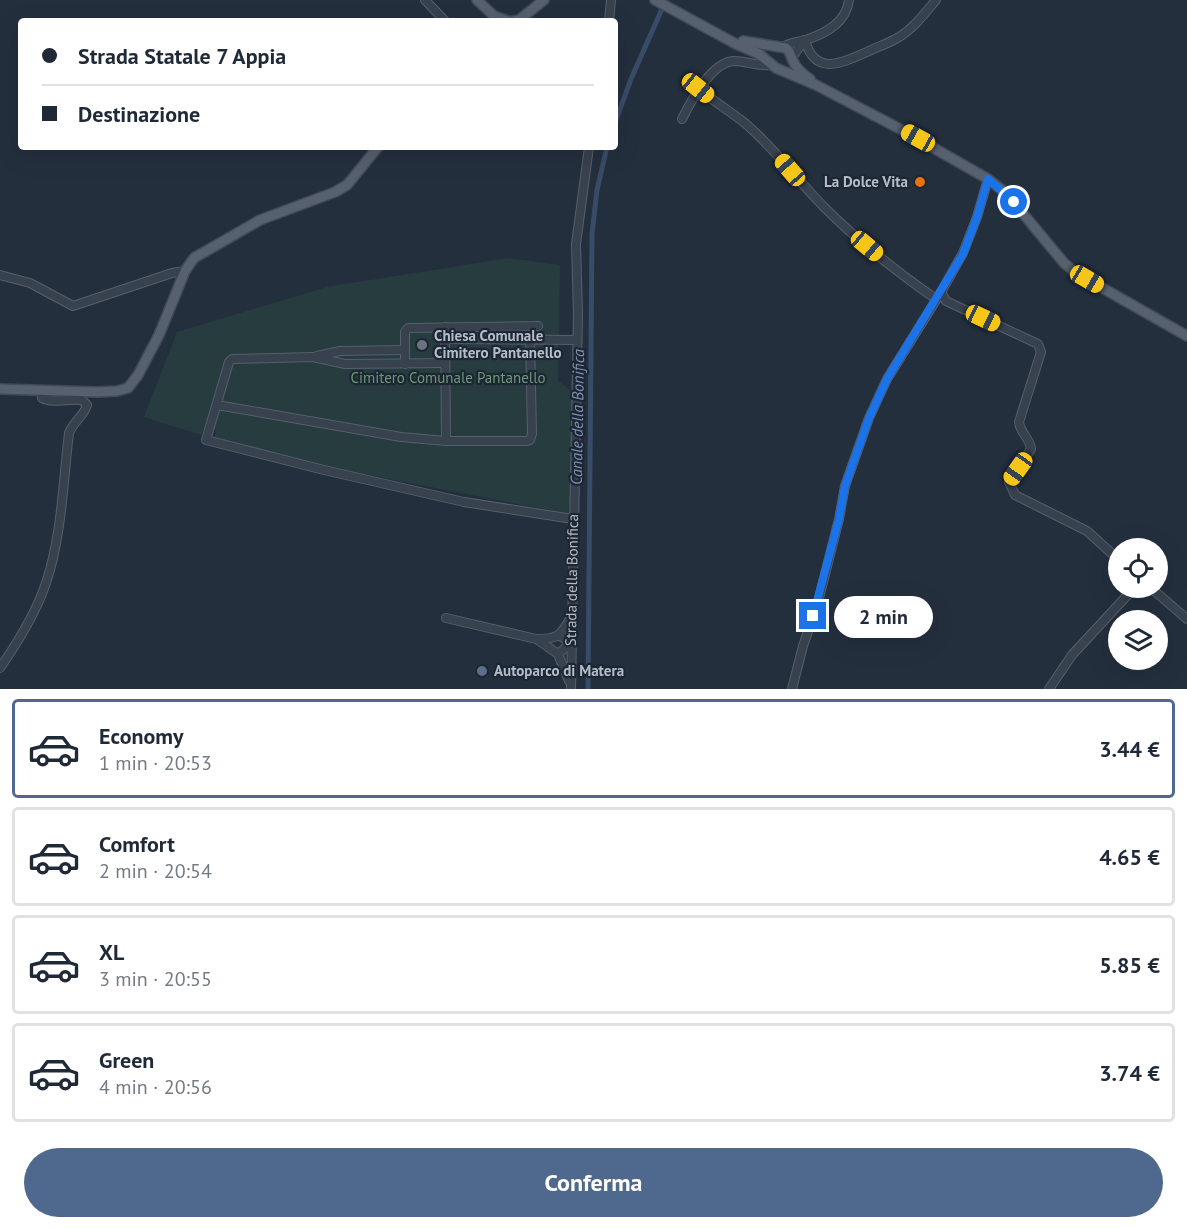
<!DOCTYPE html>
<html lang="it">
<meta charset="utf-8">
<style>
body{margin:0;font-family:"PT Sans",sans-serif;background:#f2f2f3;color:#1f2937;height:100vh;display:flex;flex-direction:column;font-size:22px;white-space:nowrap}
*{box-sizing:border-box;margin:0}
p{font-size:20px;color:#747a83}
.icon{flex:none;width:33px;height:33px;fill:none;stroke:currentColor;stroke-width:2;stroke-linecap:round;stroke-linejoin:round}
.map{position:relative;height:689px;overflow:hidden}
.panel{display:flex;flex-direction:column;background:#fff;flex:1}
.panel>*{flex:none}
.guide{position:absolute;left:18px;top:18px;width:600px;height:132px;border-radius:6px;box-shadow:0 6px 24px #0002;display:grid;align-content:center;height:132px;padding:0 24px;background:#fff}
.fabs{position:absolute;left:1108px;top:538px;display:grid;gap:12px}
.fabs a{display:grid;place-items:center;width:60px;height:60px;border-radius:50%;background:#fff;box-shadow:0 6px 24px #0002;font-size:30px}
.end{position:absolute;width:27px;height:27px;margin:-14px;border:8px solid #1a73e8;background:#fff;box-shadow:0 0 0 3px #fff}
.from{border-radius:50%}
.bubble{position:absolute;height:42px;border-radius:21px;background:#fff;box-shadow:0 6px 24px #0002;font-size:20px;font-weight:700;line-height:42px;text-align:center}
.car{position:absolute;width:18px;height:36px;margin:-18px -9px;border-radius:8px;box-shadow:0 0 4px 2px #0007;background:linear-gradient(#f5c518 24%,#345 0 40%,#f5c518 0 76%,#345 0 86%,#f5c518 0)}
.guide b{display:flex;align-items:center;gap:21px;height:57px;font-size:22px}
.guide b+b{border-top:2px solid #e0e1e3}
.guide i{width:15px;height:15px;background:#1f2937}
ul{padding:10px 0 0;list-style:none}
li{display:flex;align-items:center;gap:18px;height:99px;margin:0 12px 9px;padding:0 12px;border:3px solid #e0e1e3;border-radius:6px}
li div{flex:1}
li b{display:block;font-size:22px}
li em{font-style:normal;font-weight:700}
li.current{border-color:#4f688e}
li>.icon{width:54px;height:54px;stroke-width:1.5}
.button{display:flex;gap:12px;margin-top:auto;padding:12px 24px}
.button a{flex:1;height:69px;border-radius:36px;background:#4f688e;color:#fff;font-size:24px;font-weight:700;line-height:69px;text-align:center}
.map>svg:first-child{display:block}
</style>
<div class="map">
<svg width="1187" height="689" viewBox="0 0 1187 689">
<rect width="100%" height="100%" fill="#242f3e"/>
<!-- green -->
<polygon fill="#263c3f" points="508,258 560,265 558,380 573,393 569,514 307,463 214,438 216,432 215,429 209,426 204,428 201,435 144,417 177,332 327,287"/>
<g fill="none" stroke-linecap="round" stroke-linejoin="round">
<!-- canal -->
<g stroke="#394c67" stroke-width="5">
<polyline points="615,123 631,79 666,0"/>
<polyline points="588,689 592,234 597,190 607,147"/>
</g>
<!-- minor casing -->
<g stroke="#565f6c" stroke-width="10">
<g id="minor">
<polyline points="425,0 445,21"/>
<polyline points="609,21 611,0"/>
<path d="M805 40C815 78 844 62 869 51 879 46 890 43 899 37 913 29 925 13 936 0"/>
<path d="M783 47C790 42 798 42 806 40 826 33 846 23 849 0"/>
<polyline points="792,57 805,40"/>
<path d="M698 88C713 101 731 112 746 124 775 149 798 181 825 208 859 242 897 272 936 299"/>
<path d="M682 119C691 101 711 62 734 61 747 61 759 67 772 65"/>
<path d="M988 179 977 217 963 253 941 292 946 301 1038 344 1041 352 1019 422C1020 433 1030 438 1031 449L1009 482 1015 495 1087 531 1119 560"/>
<polyline points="0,275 30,283 73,306 172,273 185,271"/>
<polyline points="445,327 446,441"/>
<polyline points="445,339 577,340"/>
<polyline points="317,356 340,351 405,350"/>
<polyline points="445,363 345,364 313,357 232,359 229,362 206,440 324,470 464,502 573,519"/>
<polyline points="405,364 405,332 408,328 538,326"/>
<polyline points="217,405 401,437 446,441 527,441 530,440 532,434 530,338"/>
<polyline points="1151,588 1187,619"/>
<path d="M446 618 536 639C557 639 560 637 570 619"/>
<polyline points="538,640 558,654 569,681"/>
<polyline points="558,654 571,643 559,635"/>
<path d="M0 668C18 642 36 613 46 583 62 535 63 482 69 433 73 422 84 416 87 405L82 400C69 398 53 404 42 398L41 390"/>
<polyline points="571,689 578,314 576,244 589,147"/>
<polyline points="792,689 803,646 818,602 839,519 845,486 869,418 887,379 941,292"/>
<polyline points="1049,689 1072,655 1134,588"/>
</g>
</g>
<!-- major casing -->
<g stroke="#414a57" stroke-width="12">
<g id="major">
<polyline points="477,0 494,16 508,21"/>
<polyline points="655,0 736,44 759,54 776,68 816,85 902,130 988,179 1006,193 1064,263 1076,273 1187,336"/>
<polyline points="513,21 519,20 544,0"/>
<path d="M743 41 786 48C791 52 790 55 793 61 796 68 804 75 810 79"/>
<polyline points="0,389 97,392 117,391 128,388 138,375 159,335 185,271 194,258 260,220 335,192 347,185 378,147"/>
</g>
</g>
<!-- minor -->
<use href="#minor" stroke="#38414e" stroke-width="8"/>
<!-- major -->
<use href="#major" stroke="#56606e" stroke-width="9"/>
</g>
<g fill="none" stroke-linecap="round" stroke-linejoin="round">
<!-- route -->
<polyline stroke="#1a73e8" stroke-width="8" points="813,616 839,519 845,486 869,418 887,379 963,254 977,217 988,179 1014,202"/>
</g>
<!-- markers -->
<circle fill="#e8710a" stroke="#1d2633" stroke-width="2" cx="920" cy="182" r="6"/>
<circle fill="#6b7280" stroke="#1d2633" stroke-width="2" cx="422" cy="345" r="6"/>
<circle fill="#5c6f8a" stroke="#1d2633" stroke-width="2" cx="482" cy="671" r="6"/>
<g text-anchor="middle" stroke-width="4.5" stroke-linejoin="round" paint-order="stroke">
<!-- poi labels -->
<g font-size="15" font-weight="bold" fill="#b4bcc9" stroke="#1d2633" text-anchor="start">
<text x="908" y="187" text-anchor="end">La Dolce Vita</text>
<text x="434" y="341">Chiesa Comunale<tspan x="434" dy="17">Cimitero Pantanello</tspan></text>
<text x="494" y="676">Autoparco di Matera</text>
</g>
<!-- park labels -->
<g font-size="15" fill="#6b9a76" stroke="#1d2633">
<text x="448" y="383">Cimitero Comunale Pantanello</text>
</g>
<!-- street labels -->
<g font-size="15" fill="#b4bcc9" stroke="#1d2633">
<text transform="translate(572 580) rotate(-89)" y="5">Strada della Bonifica</text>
</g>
<!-- water labels -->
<g font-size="16" font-style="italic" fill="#7c92b1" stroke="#1d2633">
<text transform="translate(577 417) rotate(-89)" y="6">Canale della Bonifica</text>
</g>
</g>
</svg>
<div class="fabs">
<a><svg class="icon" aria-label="locate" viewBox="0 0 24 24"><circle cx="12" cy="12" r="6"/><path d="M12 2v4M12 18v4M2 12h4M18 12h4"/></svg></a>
<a><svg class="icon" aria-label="layers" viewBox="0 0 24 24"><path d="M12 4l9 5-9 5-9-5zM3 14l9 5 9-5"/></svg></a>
</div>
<i class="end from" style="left:1014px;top:202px"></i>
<i class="end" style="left:813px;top:616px"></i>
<div class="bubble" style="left:834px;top:596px;width:99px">2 min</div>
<i class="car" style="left:698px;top:88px;rotate:129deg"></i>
<i class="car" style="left:918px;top:138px;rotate:299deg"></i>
<i class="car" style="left:790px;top:170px;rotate:319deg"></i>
<i class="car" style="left:867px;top:246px;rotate:130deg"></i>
<i class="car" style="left:1087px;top:279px;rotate:120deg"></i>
<i class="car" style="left:983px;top:318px;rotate:115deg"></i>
<i class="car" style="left:1018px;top:469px;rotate:215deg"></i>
<div class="guide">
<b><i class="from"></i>Strada Statale 7 Appia</b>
<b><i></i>Destinazione</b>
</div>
</div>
<section class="panel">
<ul>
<li class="current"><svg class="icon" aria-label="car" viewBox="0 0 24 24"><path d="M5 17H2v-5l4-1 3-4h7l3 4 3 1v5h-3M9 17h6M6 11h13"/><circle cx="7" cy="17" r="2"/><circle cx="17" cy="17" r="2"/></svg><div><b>Economy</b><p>1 min · 20:53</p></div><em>3.44 €</em></li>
<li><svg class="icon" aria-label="car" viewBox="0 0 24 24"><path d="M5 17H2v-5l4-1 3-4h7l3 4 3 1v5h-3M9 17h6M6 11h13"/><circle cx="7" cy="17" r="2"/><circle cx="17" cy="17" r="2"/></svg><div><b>Comfort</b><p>2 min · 20:54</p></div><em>4.65 €</em></li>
<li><svg class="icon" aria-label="car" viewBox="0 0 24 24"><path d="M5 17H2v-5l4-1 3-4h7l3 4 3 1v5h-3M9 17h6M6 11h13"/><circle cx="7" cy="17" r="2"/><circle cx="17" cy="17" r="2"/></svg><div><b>XL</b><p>3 min · 20:55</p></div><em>5.85 €</em></li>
<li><svg class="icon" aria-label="car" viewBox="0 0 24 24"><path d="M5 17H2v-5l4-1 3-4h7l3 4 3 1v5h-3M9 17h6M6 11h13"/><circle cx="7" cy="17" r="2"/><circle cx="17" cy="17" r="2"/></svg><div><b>Green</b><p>4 min · 20:56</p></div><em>3.74 €</em></li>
</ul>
<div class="button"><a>Conferma</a></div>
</section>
